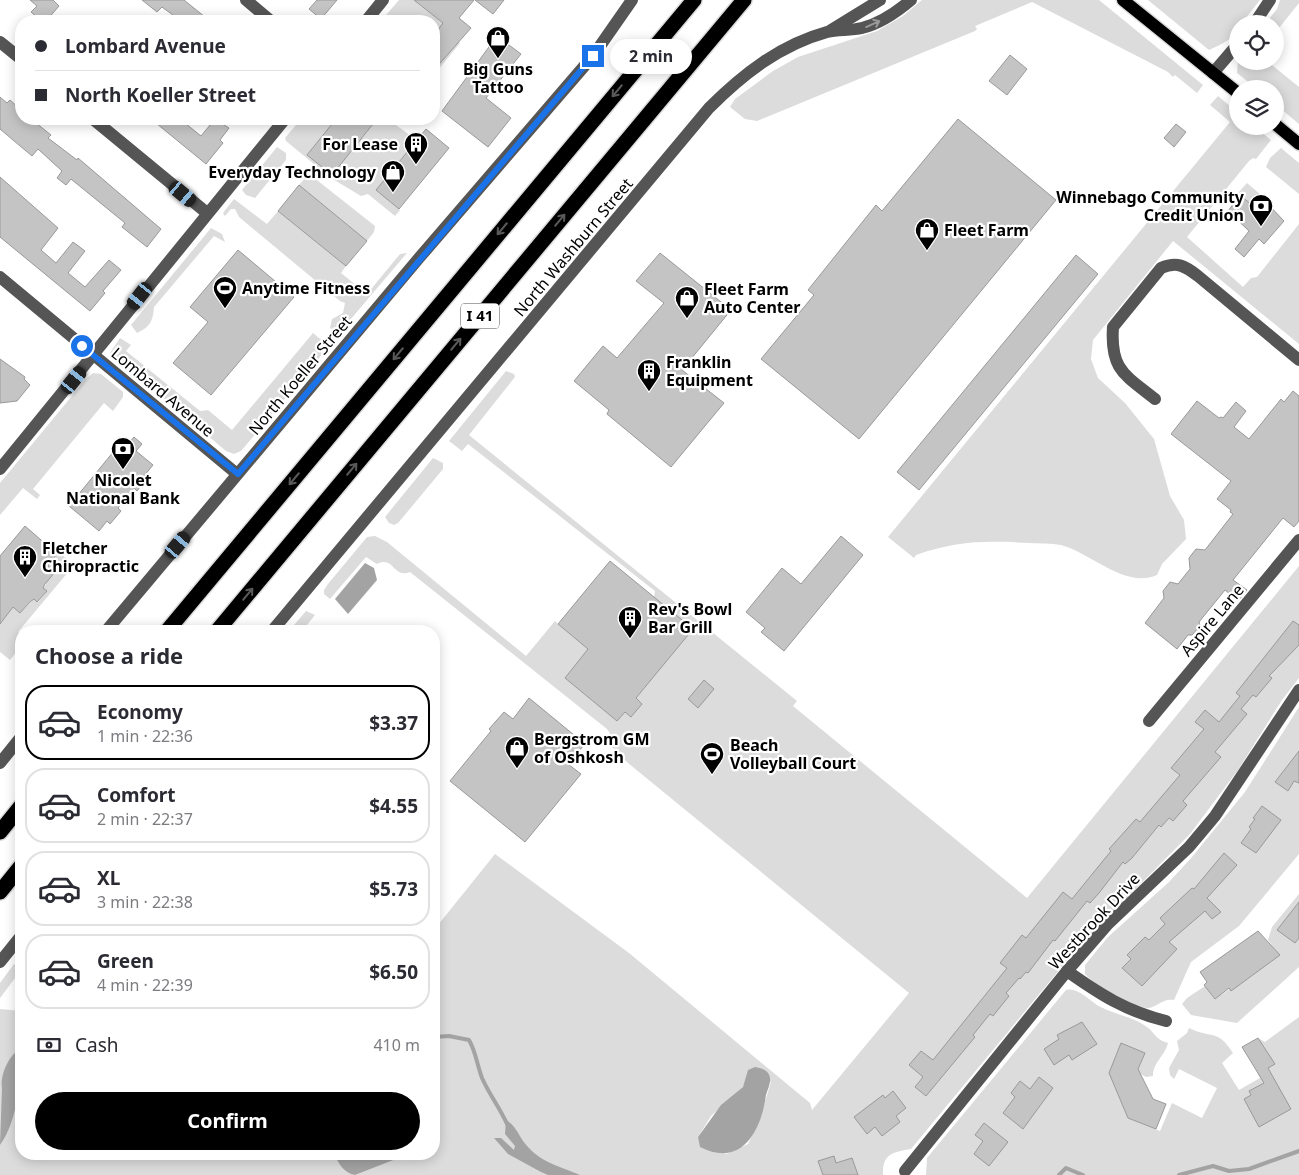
<!DOCTYPE html>
<meta charset="utf-8">
<style>
body{margin:0;font-family:"Noto Sans",sans-serif;background:#f7f7f7;color:#2b2b33;height:100vh;display:flex;flex-direction:column;font-size:19px;white-space:nowrap}
*{box-sizing:border-box;margin:0}
p{font-size:16px;color:#7c7c81}
.icon{flex:none;width:28px;height:28px;fill:none;stroke:currentColor;stroke-width:2;stroke-linecap:round;stroke-linejoin:round}
.map{position:relative;flex:1;overflow:hidden}
.sheet{position:absolute;left:15px;top:625px;width:425px;height:535px;display:flex;flex-direction:column;background:#fff;border-radius:20px;box-shadow:0 2px 12px #0003}
.sheet>*{flex:none}
.guide{position:absolute;left:15px;top:15px;width:425px;height:110px;border-radius:20px;box-shadow:0 2px 12px #0003;display:grid;align-content:center;height:110px;padding:0 20px;background:#fff}
.tools{position:absolute;left:1229px;top:15px;display:grid;gap:10px}
.tools a{display:grid;place-items:center;width:55px;height:55px;border-radius:50%;background:#fff;box-shadow:0 2px 12px #0003;font-size:25px}
.end{position:absolute;width:22px;height:22px;margin:-11px;border:6px solid #1a73e8;background:#fff;box-shadow:0 0 0 2px #fff}
.from{border-radius:50%}
.bubble{position:absolute;height:35px;border-radius:18px;background:#fff;box-shadow:0 2px 12px #0003;font-size:16px;font-weight:700;line-height:35px;text-align:center}
.car{position:absolute;width:15px;height:30px;margin:-15px -8px;border-radius:6px;box-shadow:0 0 4px 1px #0007;background:linear-gradient(#222 24%,#8ab4d8 0 40%,#222 0 76%,#8ab4d8 0 86%,#222 0)}
.guide b{display:flex;align-items:center;gap:18px;height:48px;font-size:19px}
.guide b+b{border-top:1px solid #e1e1e2}
.guide i{width:12px;height:12px;background:#2b2b33}
ul{padding:0;list-style:none}
li{display:flex;align-items:center;gap:15px;height:75px;margin:0 10px 8px;padding:0 10px;border:2px solid #e1e1e2;border-radius:20px}
li div{flex:1}
li b{display:block;font-size:19px}
li em{font-style:normal;font-weight:700}
li.current{border-color:#000}
li>.icon{width:45px;height:45px;stroke-width:1.5}
h2{padding:0 20px;font-size:22px;line-height:60px}
.pay{display:flex;align-items:center;gap:12px;height:55px;padding:0 20px;font-size:19px}
.pay p{margin-inline-start:auto}
.button{display:flex;gap:10px;margin-top:auto;padding:10px 20px}
.button a{flex:1;height:58px;border-radius:30px;background:#000;color:#fff;font-size:20px;font-weight:700;line-height:58px;text-align:center}
.map>svg:first-child{display:block}
</style>
<div class="map">
<svg width="1299" height="1175" viewBox="0 0 1299 1175">
<rect width="100%" height="100%" fill="#fff"/>
<!-- green -->
<g fill="#dcdcdc" fill-rule="evenodd">
<polygon points="399,0 423,0 420,5 453,31 451,35 460,43 434,75 434,21 381,21"/>
<polygon points="922,0 1099,0 1203,85 1197,93 1175,75 1173,77 1168,72 1032,2 975,26 977,29 975,31 757,121 745,119 730,107 735,99 773,71 798,57 877,31 903,16"/>
<path d="M1148 0H1260L1241 24H1238C1238 38 1220 45 1209 50Z"/>
<polygon points="1280,0 1299,0 1299,3 1275,33 1275,24 1265,24 1277,9"/>
<polygon points="1238,61 1267,61 1299,87 1299,124 1275,104 1275,89 1257,89 1237,73"/>
<path d="M1218 96 1237 112 1238 126H1254L1271 140 1256 159 1253 158 1249 161 1187 237 1243 287 1251 278 1257 277 1299 224V344L1173 241 1093 340 1091 359 1098 378 1125 403 1154 439 1170 496 1184 520 1186 539 1162 564 1157 575C1125 589 1091 553 1061 545 1051 543 1040 544 1030 543 984 541 960 540 916 555L914 558 888 537 1230 122 1210 105Z"/>
<polygon points="301,119 336,119 307,155 332,175 377,119 395,119 396,125 415,139 415,142 376,190 400,210 395,216 368,194 361,196 331,178 286,141 285,138"/>
<polygon points="277,147 286,153 286,160 255,198 246,195 242,190"/>
<polygon points="1281,148 1299,163 1299,194 1266,167 1270,158"/>
<polygon points="306,177 313,177 375,226 374,232 367,241 299,185"/>
<polygon points="1247,183 1268,201 1263,203 1258,199 1253,206 1238,193"/>
<polygon points="234,199 267,224 278,211 346,266 341,273 367,294 400,254 407,253 339,333 330,328 332,319 343,313 345,303 340,301 239,217 235,209 231,209 225,216 223,213"/>
<path d="M211 228 222 234 225 242 214 236 154 307C153 321 150 327 137 333L131 325Z"/>
<polygon points="313,333 325,343 325,351 241,451 234,454 226,451 110,353 120,338 131,345 126,351 200,411 208,410 232,430"/>
<path d="M506 371 514 374 515 377 469 435 797 701 793 706 1027 898 1299 566V678L1282 700 1238 770 1190 834 1079 946 911 1149C894 1152 882 1153 883 1175H0V1009L21 1011V1154H335C337 1163 345 1174 355 1175L409 1154H434V930L495 854 629 953 810 1103 812 1110 909 993 628 763 610 745 611 735 607 729 410 572C393 579 394 555 377 564L366 557 330 599 324 594V590L328 584 367 537 375 536 387 542 526 656 555 621 558 624 588 649 565 678 617 721 625 712 631 717 642 704 636 698 692 629 654 597 655 591 468 444 462 451 449 441ZM747 1079 771 1082 759 1121 748 1144 726 1154 698 1137 711 1116 743 1087Z"/>
<polygon points="93,373 101,374 123,392 123,397 113,411 104,403 33,489 40,495 37,499 23,488 0,515 0,483 86,379"/>
<polygon points="433,458 443,463 443,469 398,523 394,525 389,523 385,517"/>
<polygon points="49,544 74,565 18,632 21,636 21,646 10,660 0,652 0,617 4,619 13,607 20,613 34,599 38,602 47,591 43,588 46,585 48,566 57,555 48,546"/>
<polygon points="306,611 315,615 302,631 289,631"/>
<path d="M1299 707V854L1239 926 1191 962 1174 1000C1162 998 1158 1007 1148 1008 1134 1008 1094 985 1085 974V965L1108 937 1169 882 1192 857 1245 792Z"/>
<polygon points="1299,894 1299,967 1237,1023 1191,1015 1182,1004 1187,998 1205,986 1215,999 1279,955 1268,940 1272,927"/>
<polygon points="14,964 21,970 0,998 0,983"/>
<path d="M1066 990C1077 987 1088 999 1097 1005 1112 1014 1134 1017 1147 1027 1156 1034 1155 1039 1168 1043 1165 1056 1153 1062 1153 1076L1146 1077 1137 1072 1145 1053 1121 1044 1109 1073 1128 1118 1160 1131 1172 1103 1202 1118 1217 1088 1179 1069 1174 1079 1170 1075 1169 1068 1179 1050 1177 1041 1187 1033 1189 1028C1211 1039 1217 1028 1233 1053L1222 1063 1239 1090 1260 1078 1258 1074 1274 1064 1258 1038 1265 1042 1299 1017V1175H926L927 1158Z"/>
</g>
<!-- water -->
<g fill="#a3a3a3">
<polygon points="365,563 374,568 377,580 348,614 335,599"/>
<path d="M21 1048C21 1077 18 1121 0 1145L2 1088C0 1074 9 1055 21 1048Z"/>
<path d="M755 1067C760 1068 765 1069 768 1073 773 1080 768 1088 766 1095 761 1132 741 1168 700 1147L698 1137 721 1105 743 1087 748 1070Z"/>
<path d="M506 1120C517 1126 519 1138 528 1147 542 1163 562 1167 580 1175H548L541 1172 508 1154 494 1138H501L514 1150 515 1146 505 1134Z"/>
<path d="M335 1154H409L355 1175C345 1174 337 1163 335 1154Z"/>
</g>
<g fill="none" stroke-linecap="round" stroke-linejoin="round">
<!-- stream -->
<g stroke="#a3a3a3" stroke-width="4">
<path d="M434 1037 449 1036 469 1040C476 1052 477 1065 482 1078 489 1094 500 1108 507 1124"/>
<polyline points="1059,1175 1066,1168 1083,1175"/>
<polyline points="1179,1175 1213,1166 1229,1171 1249,1169 1299,1151"/>
</g>
</g>
<!-- building -->
<g fill="#c4c4c4" stroke="#999">
<polygon points="30,0 53,0 59,6 46,21 42,21 31,12 37,6"/>
<polygon points="142,0 184,0 210,21 181,21 162,7 157,12"/>
<polygon points="317,0 337,0 321,19 309,9"/>
<polygon points="414,0 474,0 459,18 471,28 434,70 434,35 443,23"/>
<polygon points="475,0 504,0 493,14"/>
<polygon points="497,36 521,54 486,98 511,118 488,147 442,111"/>
<polygon points="1010,55 1027,69 1007,95 989,81"/>
<polygon points="0,97 7,103 10,100 21,110 21,119 31,119 51,135 48,138 77,160 78,158 161,229 147,247 122,227 125,223 71,179 66,185 57,178 62,171 38,149 32,156 0,129"/>
<polygon points="151,119 180,119 201,136 215,119 229,128 220,140 223,143 206,164"/>
<polygon points="336,119 377,119 332,175 307,155"/>
<polygon points="958,119 1056,200 859,439 761,359 814,295 808,290 876,205 882,211"/>
<polygon points="1176,124 1186,132 1174,147 1164,138"/>
<polygon points="426,129 449,148 399,209 376,190"/>
<polygon points="0,177 58,228 41,250 56,263 73,242 85,251 68,273 85,287 109,260 121,270 103,291 105,293 90,311 0,237"/>
<polygon points="299,185 367,241 346,266 278,211"/>
<polygon points="1240,195 1253,206 1258,199 1263,203 1265,201 1284,221 1264,244 1259,239 1244,257 1235,249 1249,231 1228,211"/>
<polygon points="238,250 294,297 211,395 173,363 208,322 190,307"/>
<polygon points="660,253 731,310 682,370 724,403 671,467 607,414 609,410 574,381 603,346 617,358 664,303 636,281"/>
<polygon points="1076,255 1098,274 919,490 897,472"/>
<polygon points="0,359 25,377 24,379 30,385 17,401 0,403"/>
<polygon points="1293,391 1299,396 1299,521 1294,527 1283,518 1233,580 1247,590 1238,601 1225,590 1199,622 1200,626 1192,635 1188,635 1177,649 1145,623 1164,598 1163,591 1170,582 1178,584 1190,569 1189,558 1196,549 1205,550 1233,514 1230,512 1231,510 1217,499 1231,481 1171,434 1197,401 1219,418 1221,417 1223,418 1236,402 1246,411 1234,427 1249,439 1281,399 1284,402"/>
<polygon points="134,437 142,444 136,451 153,465 144,476 147,478 137,491 134,488 125,499 118,508 121,511 110,524 107,521 99,531 69,506 123,440 128,444"/>
<polygon points="25,526 57,554 48,566 55,572 45,584 43,588 47,591 37,602 34,599 30,602 20,613 13,607 0,624 0,556"/>
<polygon points="841,536 863,555 784,651 761,632 765,628 746,612 782,568 801,584"/>
<polygon points="610,561 693,629 636,698 642,704 631,717 625,712 617,721 565,678 588,649 558,624"/>
<polygon points="1293,621 1299,625 1299,645 1269,676 1272,678 1256,697 1253,695 1241,709 1247,714 1215,752 1221,757 1183,801 1187,805 1173,821 1169,818 1161,827 1159,825 1132,858 1125,864 1123,862 1099,893 1090,903 1087,901 1055,941 1053,940 1028,973 1026,972 1020,979 1019,978 1006,993 1009,996 993,1016 990,1014 985,1020 973,1035 975,1037 926,1096 915,1087 923,1077 909,1065 921,1051 933,1060 1007,968 1000,963 1022,935 1026,938 1063,892 1072,899 1111,851 1109,849 1136,819 1140,822 1180,775 1171,768 1204,729 1195,722 1205,710 1219,722 1240,696 1236,693"/>
<polygon points="704,680 714,689 698,708 688,699"/>
<polygon points="529,698 585,744 568,764 581,774 525,842 450,781 491,731 489,729 504,712 513,719"/>
<polygon points="1299,751 1299,783 1294,781 1288,791 1275,782"/>
<polygon points="1262,806 1281,820 1256,853 1241,843 1251,829 1249,827 1255,819 1253,818"/>
<polygon points="1224,853 1237,865 1207,898 1221,912 1212,919 1205,911 1169,942 1177,949 1142,986 1122,968 1131,959 1127,955 1145,937 1149,940 1165,924 1160,918 1192,888 1194,889"/>
<polygon points="1299,902 1299,938 1295,943 1277,930"/>
<polygon points="1258,931 1280,955 1231,991 1229,988 1215,999 1204,985 1207,982 1200,972"/>
<polygon points="1082,1022 1097,1044 1072,1060 1069,1055 1054,1065 1044,1049 1059,1039 1057,1035"/>
<polygon points="1258,1038 1275,1064 1268,1068 1291,1109 1259,1127 1244,1099 1251,1095 1249,1091 1264,1083 1242,1047"/>
<polygon points="1121,1043 1145,1053 1138,1069 1153,1099 1166,1104 1156,1129 1128,1118 1109,1073"/>
<polygon points="1039,1077 1053,1088 1023,1129 1003,1113 1015,1097 1011,1093 1020,1081 1030,1089"/>
<polygon points="893,1091 906,1108 896,1116 900,1122 882,1136 875,1127 867,1134 854,1117 883,1095 885,1098"/>
<polygon points="984,1123 1008,1142 989,1166 974,1154 983,1141 975,1135"/>
<polygon points="834,1156 836,1163 852,1158 858,1175 823,1175 818,1161"/>
</g>
<g fill="none" stroke-linecap="round" stroke-linejoin="round">
<!-- major casing -->
<g stroke="#dbdbdb" stroke-width="15">
<g id="major">
<polyline points="1123,0 1238,93"/>
<polyline points="1275,124 1299,144"/>
</g>
</g>
<!-- highway casing -->
<g stroke="#dbdbdb" stroke-width="18">
<g id="highway">
<polyline points="167,631 694,0"/>
<polyline points="217,631 744,0"/>
<polyline points="0,832 21,806"/>
<polyline points="0,892 21,866"/>
</g>
</g>
<!-- minor -->
<g stroke="#555" stroke-width="12">
<polyline points="246,0 271,21"/>
<polyline points="366,21 383,0"/>
<polyline points="1254,24 1270,0"/>
<polyline points="831,30 880,0"/>
<polyline points="0,42 21,59"/>
<polyline points="1213,73 1238,44"/>
<polyline points="93,119 207,213"/>
<polyline points="0,277 237,474"/>
<path d="M1155 399C1125 375 1110 370 1113 327L1161 268C1177 261 1185 266 1198 276L1299 360"/>
<polyline points="0,469 285,119"/>
<polyline points="106,631 419,258 593,56 632,0"/>
<path d="M272 631 709 108C743 74 780 45 827 32 838 29 850 31 862 28 879 24 898 11 911 0"/>
<polyline points="1149,721 1299,540"/>
<polyline points="0,763 21,737"/>
<polyline points="0,962 21,936"/>
<path d="M1067 971C1101 995 1126 1011 1166 1021"/>
<polyline points="905,1171 1067,971 1107,925 1189,847 1215,816 1299,690"/>
</g>
<!-- major -->
<use href="#major" stroke="#000" stroke-width="12"/>
<!-- highway -->
<use href="#highway" stroke="#000" stroke-width="15"/>
</g>
<!-- one-way arrows -->
<defs><path id="oneway-shaft" d="M-6 0H5M1.5-3L5.5 0L1.5 3" fill="none" stroke-width="1.6" stroke-linecap="round" stroke-linejoin="round" transform="scale(1.25)"/></defs>
<use stroke="#999" href="#oneway-shaft" transform="translate(873 24) rotate(-24)"/>
<g stroke="#595959">
<use href="#oneway-shaft" transform="translate(617 91) rotate(130)"/>
<use href="#oneway-shaft" transform="translate(560 220) rotate(-50)"/>
<use href="#oneway-shaft" transform="translate(502 229) rotate(130)"/>
<use href="#oneway-shaft" transform="translate(456 344) rotate(-50)"/>
<use href="#oneway-shaft" transform="translate(398 354) rotate(130)"/>
<use href="#oneway-shaft" transform="translate(352 469) rotate(-50)"/>
<use href="#oneway-shaft" transform="translate(294 479) rotate(130)"/>
<use href="#oneway-shaft" transform="translate(248 594) rotate(-50)"/>
</g>
<g fill="none" stroke-linecap="round" stroke-linejoin="round">
<!-- route -->
<polyline stroke="#1a73e8" stroke-width="6" points="82,346 238,474 593,56"/>
</g>
<!-- icons -->
<defs>
<g id="shop-pin" transform="scale(1.25)"><path d="M0 17L-7.5 6A9.5 9.5 0 1 1 7.5 6Z" fill="#000" stroke="#fff"/><path d="M-5-2.5h2.3a2.7 3.5 0 0 1 5.4 0H5L5.5 6h-11ZM-1.5-2.5h3a1.5 2.3 0 0 0-3 0Z" fill="#fff"/></g>
<g id="building-pin" transform="scale(1.25)"><path d="M0 17L-7.5 6A9.5 9.5 0 1 1 7.5 6Z" fill="#000" stroke="#fff"/><path d="M-4-6H4V6H1V3H-1V6H-4ZM-2.5-4.3h1.7v1.8h-1.7ZM.8-4.3h1.7v1.8H.8ZM-2.5-1h1.7V.8h-1.7ZM.8-1h1.7V.8H.8Z" fill="#fff"/></g>
<g id="bank-pin" transform="scale(1.25)"><path d="M0 17L-7.5 6A9.5 9.5 0 1 1 7.5 6Z" fill="#000" stroke="#fff"/><path d="M-6-4H6V4H-6ZM0-2.3a2.3 2.3 0 1 0 0 4.6a2.3 2.3 0 1 0 0-4.6Z" fill="#fff"/></g>
<g id="stadium-pin" transform="scale(1.25)"><path d="M0 17L-7.5 6A9.5 9.5 0 1 1 7.5 6Z" fill="#000" stroke="#fff"/><path d="M0-5a6.5 5 0 1 0 0 10a6.5 5 0 1 0 0-10ZM-3.5-1.8h7v3.6h-7Z" fill="#fff"/></g>
</defs>
<g fill-rule="evenodd">
<use href="#shop-pin" x="498" y="38"/>
<use href="#building-pin" x="416" y="144"/>
<use href="#shop-pin" x="393" y="172"/>
<use href="#bank-pin" x="1261" y="206"/>
<use href="#shop-pin" x="927" y="230"/>
<use href="#stadium-pin" x="225" y="288"/>
<use href="#shop-pin" x="687" y="298"/>
<use href="#building-pin" x="649" y="371"/>
<use href="#bank-pin" x="123" y="449"/>
<use href="#building-pin" x="25" y="557"/>
<use href="#building-pin" x="630" y="618"/>
<use href="#shop-pin" x="517" y="748"/>
<use href="#stadium-pin" x="712" y="754"/>
</g>
<g text-anchor="middle" stroke-width="4.5" stroke-linejoin="round" paint-order="stroke">
<!-- shield labels -->
<rect fill="#fff" stroke="#4c4c4c" stroke-width="1" x="461" y="303.5" width="38" height="25" rx="4"/>
<g font-size="15" font-weight="bold" fill="#000">
<text x="480" y="321">I 41</text>
</g>
<!-- poi labels -->
<g font-size="16" font-weight="bold" fill="#000" stroke="#fff" text-anchor="start">
<text x="498" y="75" text-anchor="middle">Big Guns<tspan x="498" dy="18">Tattoo</tspan></text>
<text x="398" y="150" text-anchor="end">For Lease</text>
<text x="376" y="178" text-anchor="end">Everyday Technology</text>
<text x="1244" y="203" text-anchor="end">Winnebago Community<tspan x="1244" dy="18">Credit Union</tspan></text>
<text x="944" y="236">Fleet Farm</text>
<text x="242" y="294">Anytime Fitness</text>
<text x="704" y="295">Fleet Farm<tspan x="704" dy="18">Auto Center</tspan></text>
<text x="666" y="368">Franklin<tspan x="666" dy="18">Equipment</tspan></text>
<text x="123" y="486" text-anchor="middle">Nicolet<tspan x="123" dy="18">National Bank</tspan></text>
<text x="42" y="554">Fletcher<tspan x="42" dy="18">Chiropractic</tspan></text>
<text x="648" y="615">Rev's Bowl<tspan x="648" dy="18">Bar Grill</tspan></text>
<text x="534" y="745">Bergstrom GM<tspan x="534" dy="18">of Oshkosh</tspan></text>
<text x="730" y="751">Beach<tspan x="730" dy="18">Volleyball Court</tspan></text>
</g>
<!-- street labels -->
<g font-size="16" fill="#000" stroke="#fff">
<text transform="translate(573 247) rotate(-50)" y="6">North Washburn Street</text>
<text transform="translate(300 375) rotate(-50)" y="6">North Koeller Street</text>
<text transform="translate(163 392) rotate(40)" y="6">Lombard Avenue</text>
<text transform="translate(1212 620) rotate(-50)" y="6">Aspire Lane</text>
<text transform="translate(1094 921) rotate(-47)" y="6">Westbrook Drive</text>
</g>
</g>
</svg>
<div class="tools">
<a><svg class="icon" aria-label="locate" viewBox="0 0 24 24"><circle cx="12" cy="12" r="6"/><path d="M12 2v4M12 18v4M2 12h4M18 12h4"/></svg></a>
<a><svg class="icon" aria-label="layers" viewBox="0 0 24 24"><path d="M12 4l9 5-9 5-9-5zM3 14l9 5 9-5"/></svg></a>
</div>
<i class="end from" style="left:82px;top:346px"></i>
<i class="end" style="left:593px;top:56px"></i>
<div class="bubble" style="left:610px;top:39px;width:82px">2 min</div>
<i class="car" style="left:183px;top:194px;rotate:130deg"></i>
<i class="car" style="left:140px;top:296px;rotate:218deg"></i>
<i class="car" style="left:74px;top:380px;rotate:39deg"></i>
<i class="car" style="left:178px;top:545px;rotate:40deg"></i>
<div class="guide">
<b><i class="from"></i>Lombard Avenue</b>
<b><i></i>North Koeller Street</b>
</div>
<section class="sheet">
<h2>Choose a ride</h2>
<ul>
<li class="current"><svg class="icon" aria-label="car" viewBox="0 0 24 24"><path d="M5 17H2v-5l4-1 3-4h7l3 4 3 1v5h-3M9 17h6M6 11h13"/><circle cx="7" cy="17" r="2"/><circle cx="17" cy="17" r="2"/></svg><div><b>Economy</b><p>1 min · 22:36</p></div><em>$3.37</em></li>
<li><svg class="icon" aria-label="car" viewBox="0 0 24 24"><path d="M5 17H2v-5l4-1 3-4h7l3 4 3 1v5h-3M9 17h6M6 11h13"/><circle cx="7" cy="17" r="2"/><circle cx="17" cy="17" r="2"/></svg><div><b>Comfort</b><p>2 min · 22:37</p></div><em>$4.55</em></li>
<li><svg class="icon" aria-label="car" viewBox="0 0 24 24"><path d="M5 17H2v-5l4-1 3-4h7l3 4 3 1v5h-3M9 17h6M6 11h13"/><circle cx="7" cy="17" r="2"/><circle cx="17" cy="17" r="2"/></svg><div><b>XL</b><p>3 min · 22:38</p></div><em>$5.73</em></li>
<li><svg class="icon" aria-label="car" viewBox="0 0 24 24"><path d="M5 17H2v-5l4-1 3-4h7l3 4 3 1v5h-3M9 17h6M6 11h13"/><circle cx="7" cy="17" r="2"/><circle cx="17" cy="17" r="2"/></svg><div><b>Green</b><p>4 min · 22:39</p></div><em>$6.50</em></li>
</ul>
<div class="pay"><svg class="icon" aria-label="cash" viewBox="0 0 24 24"><path d="M3 7h18v10H3z"/><circle cx="12" cy="12" r="2"/></svg>Cash<p>410 m</p></div>
<div class="button"><a>Confirm</a></div>
</section>
</div>
